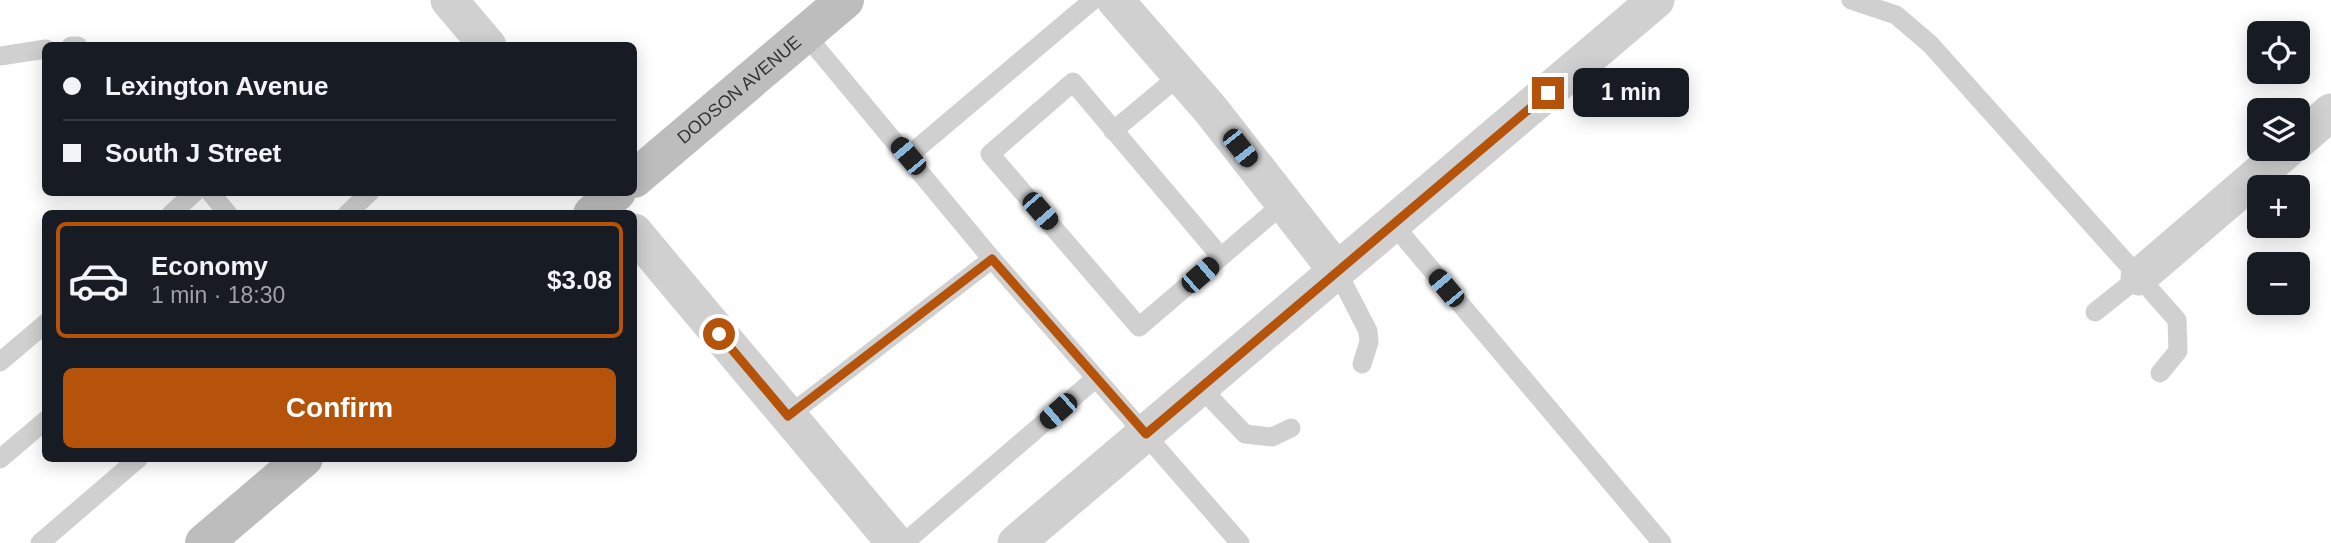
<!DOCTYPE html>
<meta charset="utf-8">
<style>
body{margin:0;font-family:Arial,sans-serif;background:#20242c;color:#f1f3f6;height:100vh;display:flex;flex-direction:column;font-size:26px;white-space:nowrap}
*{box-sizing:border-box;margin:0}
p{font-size:23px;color:#9ea1a6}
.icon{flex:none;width:38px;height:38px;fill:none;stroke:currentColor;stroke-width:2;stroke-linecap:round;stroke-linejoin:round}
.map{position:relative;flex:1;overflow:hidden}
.details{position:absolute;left:42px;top:210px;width:595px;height:252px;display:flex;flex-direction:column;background:#171b24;border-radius:10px;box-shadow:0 4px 18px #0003}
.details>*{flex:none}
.banner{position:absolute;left:42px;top:42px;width:595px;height:154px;border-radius:10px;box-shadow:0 4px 18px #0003;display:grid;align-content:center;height:154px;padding:0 21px;background:#171b24}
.fabs{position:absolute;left:2247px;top:21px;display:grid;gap:14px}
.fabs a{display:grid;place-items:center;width:63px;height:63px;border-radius:10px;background:#171b24;box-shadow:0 4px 18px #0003;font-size:35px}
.end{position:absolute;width:32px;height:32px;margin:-16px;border:9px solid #b45309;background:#fff;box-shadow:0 0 0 4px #fff}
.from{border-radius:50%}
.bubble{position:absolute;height:49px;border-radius:10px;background:#171b24;box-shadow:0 4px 18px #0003;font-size:23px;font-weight:800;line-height:49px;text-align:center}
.car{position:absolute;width:21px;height:42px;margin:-21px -10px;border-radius:9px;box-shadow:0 0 5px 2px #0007;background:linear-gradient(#222 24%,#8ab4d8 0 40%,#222 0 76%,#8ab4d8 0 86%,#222 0)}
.banner b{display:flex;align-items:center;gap:24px;height:66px;font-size:26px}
.banner b+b{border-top:2px solid #363941}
.banner i{width:18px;height:18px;background:#f1f3f6}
ul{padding:12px 0 0;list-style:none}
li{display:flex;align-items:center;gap:21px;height:116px;margin:0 14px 10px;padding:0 7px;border:4px solid transparent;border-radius:10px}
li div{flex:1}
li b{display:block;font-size:26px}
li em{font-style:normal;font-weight:800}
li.on{border-color:#b45309}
li>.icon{width:63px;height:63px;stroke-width:1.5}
.button{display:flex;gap:14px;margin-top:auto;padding:14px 21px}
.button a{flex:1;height:80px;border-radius:10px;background:#b45309;color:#fff;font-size:28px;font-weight:800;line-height:80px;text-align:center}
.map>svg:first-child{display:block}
</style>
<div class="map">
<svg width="2331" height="543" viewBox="0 0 2331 543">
<rect width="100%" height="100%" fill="#fff"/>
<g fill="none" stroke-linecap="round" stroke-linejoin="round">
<!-- lane -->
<g stroke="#d0d0d0" stroke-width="19">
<polyline points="1851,0 1896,15 1930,44 2139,277"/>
<polyline points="805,34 992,259 1240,543"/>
<polyline points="71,46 78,46"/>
<polyline points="0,56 46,49"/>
<polyline points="1113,131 1179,76"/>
<polyline points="907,157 1093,0"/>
<polyline points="210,192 228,214"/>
<polyline points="171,214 195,192"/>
<polyline points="347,214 370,192"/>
<polyline points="1393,224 1662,543"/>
<polyline points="1221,257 1073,82 990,154 1139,327 1284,203"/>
<polyline points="1337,271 1368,331 1369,342 1362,364"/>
<polyline points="2095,312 2139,277 2177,320 2178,351 2160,373"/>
<polyline points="0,362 46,323"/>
<polyline points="1200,387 1245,434 1272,437 1291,428"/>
<polyline points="788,416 992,259"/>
<polyline points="0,459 46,420"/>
<polyline points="40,543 139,458"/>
<polyline points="904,543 1096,378"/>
</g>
<!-- street -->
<g stroke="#d0d0d0" stroke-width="37">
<polyline points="449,0 488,46"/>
<polyline points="1115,0 1211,110 1337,271"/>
<polyline points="2298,141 2331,112"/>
<polyline points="634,232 895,543"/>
<polyline points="2139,277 2288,149"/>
<polyline points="1016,543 1656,0"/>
</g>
<!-- secondary -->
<g stroke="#bdbdbd" stroke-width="38">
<path id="s1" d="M634 179 845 0"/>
<polyline points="592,214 617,192"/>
<polyline points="204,543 304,458"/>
</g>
</g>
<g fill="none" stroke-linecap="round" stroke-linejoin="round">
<!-- route -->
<polyline stroke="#b45309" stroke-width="9" points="719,334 788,416 992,259 1146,434 1548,93"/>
</g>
<g text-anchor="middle" stroke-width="7" stroke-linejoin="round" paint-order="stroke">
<!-- street labels -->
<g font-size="18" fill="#333" stroke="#fff">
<text dy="6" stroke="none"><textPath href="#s1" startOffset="138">DODSON AVENUE</textPath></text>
</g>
</g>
</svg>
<div class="fabs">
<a><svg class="icon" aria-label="locate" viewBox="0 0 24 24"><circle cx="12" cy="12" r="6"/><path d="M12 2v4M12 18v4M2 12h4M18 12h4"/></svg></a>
<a><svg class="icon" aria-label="layers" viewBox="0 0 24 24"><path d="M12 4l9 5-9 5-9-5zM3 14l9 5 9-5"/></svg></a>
<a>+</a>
<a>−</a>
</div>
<i class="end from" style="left:719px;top:334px"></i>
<i class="end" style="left:1548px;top:93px"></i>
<div class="bubble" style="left:1573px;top:68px;width:116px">1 min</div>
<i class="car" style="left:1240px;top:148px;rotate:142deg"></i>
<i class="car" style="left:908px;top:156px;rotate:320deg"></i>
<i class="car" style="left:1040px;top:211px;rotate:139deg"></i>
<i class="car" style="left:1200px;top:275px;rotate:49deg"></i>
<i class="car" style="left:1446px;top:288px;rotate:320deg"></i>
<i class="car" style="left:1058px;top:411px;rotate:229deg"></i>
<div class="banner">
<b><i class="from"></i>Lexington Avenue</b>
<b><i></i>South J Street</b>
</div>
<section class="details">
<ul>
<li class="on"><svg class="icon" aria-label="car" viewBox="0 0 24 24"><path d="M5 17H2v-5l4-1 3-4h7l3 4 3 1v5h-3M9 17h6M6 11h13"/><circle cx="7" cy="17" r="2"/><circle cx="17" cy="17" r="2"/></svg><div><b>Economy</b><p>1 min · 18:30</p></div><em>$3.08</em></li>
</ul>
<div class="button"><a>Confirm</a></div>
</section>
</div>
